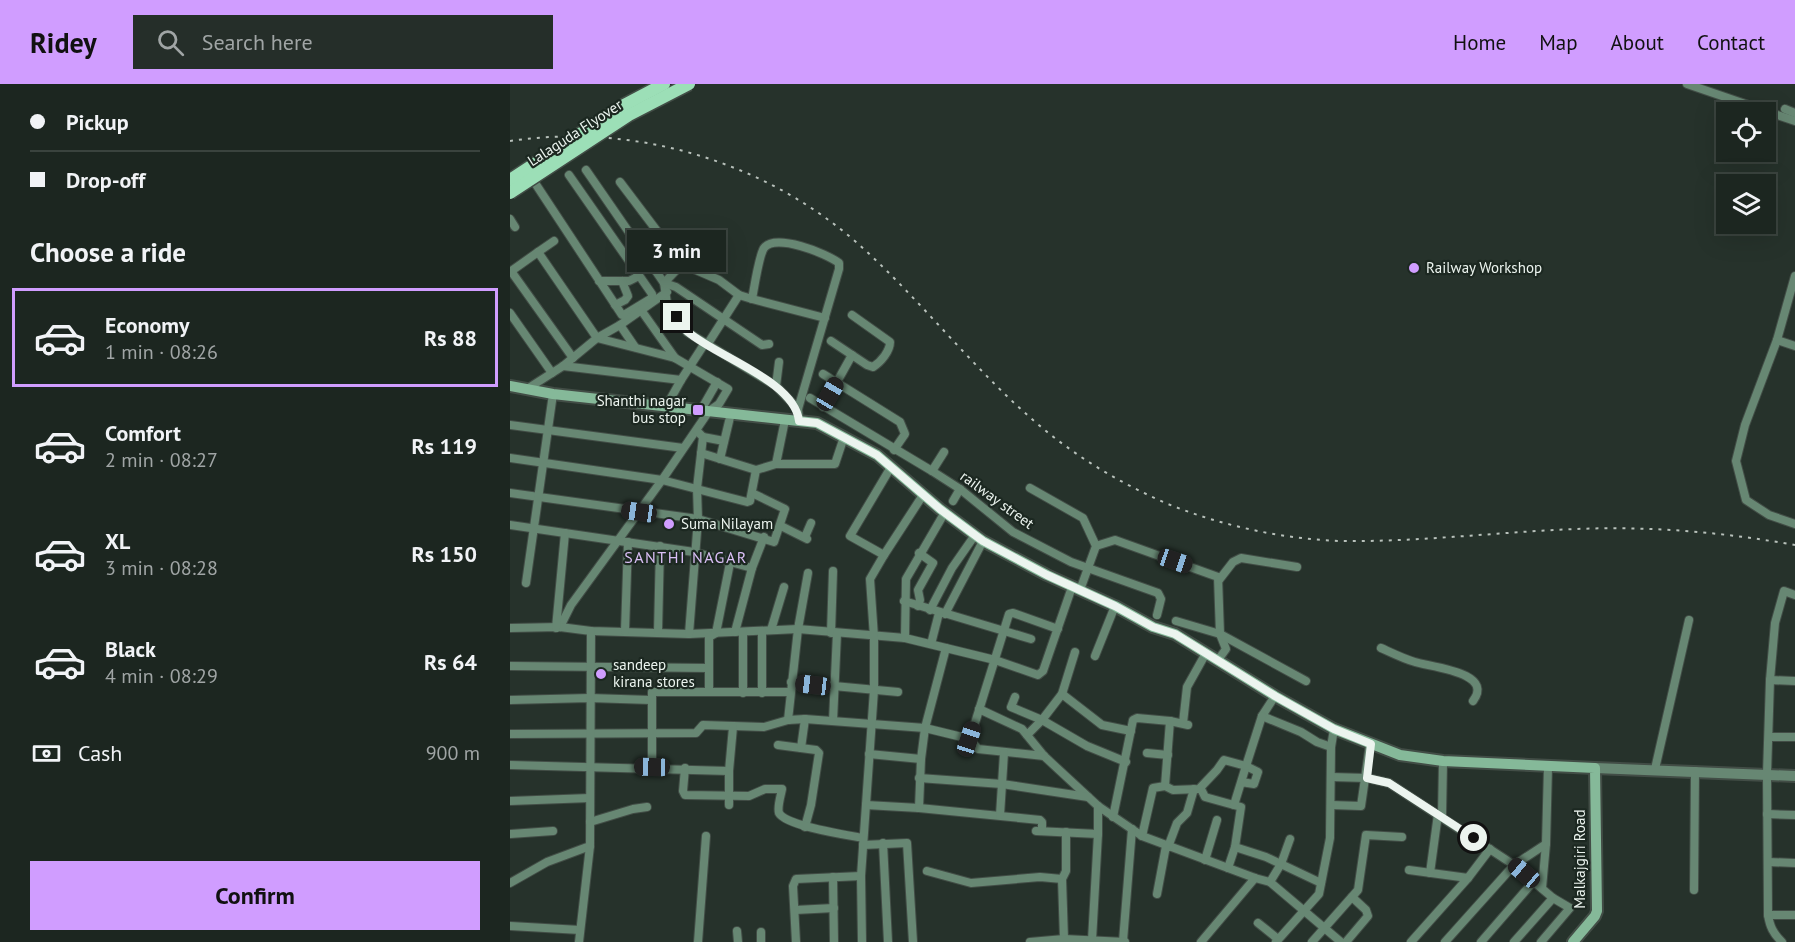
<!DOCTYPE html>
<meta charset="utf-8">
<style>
body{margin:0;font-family:"PT Sans",sans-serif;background:#252e29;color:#f1f3f6;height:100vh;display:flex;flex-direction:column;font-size:22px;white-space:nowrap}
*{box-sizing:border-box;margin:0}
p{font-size:20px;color:#a0a5a5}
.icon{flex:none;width:33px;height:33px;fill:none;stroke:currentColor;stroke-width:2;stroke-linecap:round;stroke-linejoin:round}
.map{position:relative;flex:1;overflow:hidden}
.sheet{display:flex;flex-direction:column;background:#1c2620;width:510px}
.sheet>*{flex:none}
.banner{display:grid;align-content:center;height:132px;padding:0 30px;background:#1c2620}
.fabs{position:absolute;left:1206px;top:18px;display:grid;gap:12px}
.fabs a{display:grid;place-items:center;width:60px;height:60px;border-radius:0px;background:#1c2620;box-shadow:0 6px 24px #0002,0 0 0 2px #3a433e;font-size:30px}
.end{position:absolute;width:27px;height:27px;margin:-14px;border:8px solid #ecf4ef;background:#111;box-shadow:0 0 0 3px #111}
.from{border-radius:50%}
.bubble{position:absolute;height:42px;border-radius:0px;background:#1c2620;box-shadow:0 6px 24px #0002,0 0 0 2px #3a433e;font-size:20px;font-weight:600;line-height:42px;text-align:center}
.car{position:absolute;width:18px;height:36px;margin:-18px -9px;border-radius:8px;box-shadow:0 0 4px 2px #0007;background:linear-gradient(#222 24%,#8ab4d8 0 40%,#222 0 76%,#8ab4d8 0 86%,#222 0)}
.banner b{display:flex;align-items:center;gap:21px;height:57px;font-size:22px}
.banner b+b{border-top:2px solid #3a433e}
.banner i{width:15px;height:15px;background:#f1f3f6}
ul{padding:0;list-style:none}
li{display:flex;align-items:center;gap:18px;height:99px;margin:0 12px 9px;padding:0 18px;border:3px solid transparent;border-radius:0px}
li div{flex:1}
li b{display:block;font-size:22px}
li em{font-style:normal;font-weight:600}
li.active{border-color:#d09dff}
li>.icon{width:54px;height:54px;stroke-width:1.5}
h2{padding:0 30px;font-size:27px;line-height:72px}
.pay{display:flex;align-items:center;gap:15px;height:66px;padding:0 30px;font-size:22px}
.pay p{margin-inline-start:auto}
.action{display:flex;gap:12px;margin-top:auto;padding:12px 30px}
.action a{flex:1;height:69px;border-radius:0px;background:#d09dff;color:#111;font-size:24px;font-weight:600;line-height:69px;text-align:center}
header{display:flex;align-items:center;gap:36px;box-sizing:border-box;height:84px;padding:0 30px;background:#d09dff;color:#111}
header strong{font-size:28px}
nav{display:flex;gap:33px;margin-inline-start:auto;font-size:21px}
.search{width:420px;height:54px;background:#252e29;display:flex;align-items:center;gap:15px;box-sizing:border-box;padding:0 21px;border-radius:0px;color:#a0a5a5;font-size:22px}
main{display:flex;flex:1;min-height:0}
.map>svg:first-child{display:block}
</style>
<header>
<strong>Ridey</strong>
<div class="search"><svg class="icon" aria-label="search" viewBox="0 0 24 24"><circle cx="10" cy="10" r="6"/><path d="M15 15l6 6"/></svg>Search here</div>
<nav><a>Home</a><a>Map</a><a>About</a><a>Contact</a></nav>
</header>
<main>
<section class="sheet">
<div class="banner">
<b><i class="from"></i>Pickup</b>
<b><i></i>Drop-off</b>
</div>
<h2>Choose a ride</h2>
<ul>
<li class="active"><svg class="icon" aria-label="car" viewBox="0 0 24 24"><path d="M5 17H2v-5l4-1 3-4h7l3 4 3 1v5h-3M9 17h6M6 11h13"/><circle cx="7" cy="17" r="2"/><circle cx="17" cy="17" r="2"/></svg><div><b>Economy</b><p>1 min · 08:26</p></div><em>Rs 88</em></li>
<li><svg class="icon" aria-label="car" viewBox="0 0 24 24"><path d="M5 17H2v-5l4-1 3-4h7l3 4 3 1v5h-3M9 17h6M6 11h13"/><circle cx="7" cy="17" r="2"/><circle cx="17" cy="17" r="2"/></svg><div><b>Comfort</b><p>2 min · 08:27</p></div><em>Rs 119</em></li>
<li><svg class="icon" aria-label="car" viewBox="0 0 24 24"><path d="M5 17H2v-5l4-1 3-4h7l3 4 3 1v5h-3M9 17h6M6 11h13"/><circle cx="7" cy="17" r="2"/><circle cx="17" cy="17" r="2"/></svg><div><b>XL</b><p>3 min · 08:28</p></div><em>Rs 150</em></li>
<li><svg class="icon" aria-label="car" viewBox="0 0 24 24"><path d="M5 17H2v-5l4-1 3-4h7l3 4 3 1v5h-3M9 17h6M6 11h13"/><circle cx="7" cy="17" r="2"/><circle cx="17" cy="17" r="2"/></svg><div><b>Black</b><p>4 min · 08:29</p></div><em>Rs 64</em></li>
</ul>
<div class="pay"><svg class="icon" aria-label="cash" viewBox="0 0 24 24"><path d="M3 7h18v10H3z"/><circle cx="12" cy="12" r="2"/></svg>Cash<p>900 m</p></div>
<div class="action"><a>Confirm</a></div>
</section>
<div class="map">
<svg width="1285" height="858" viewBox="0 0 1285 858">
<rect width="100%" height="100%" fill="#26322b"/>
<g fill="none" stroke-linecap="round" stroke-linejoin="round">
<!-- minor casing -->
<g stroke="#424d46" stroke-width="10">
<g id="minor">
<polyline points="1177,0 1285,37"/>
<polyline points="1275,25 1285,29"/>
<polyline points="76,86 154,199 157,219 177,248 266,302 288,325"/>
<polyline points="110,98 172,180 154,199 166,203 252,261 259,260"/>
<polyline points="25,99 112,231 114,231 142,214 142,210 59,91"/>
<polyline points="0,135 5,143"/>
<polyline points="179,162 172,180 209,196 229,211 197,261"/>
<polyline points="28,168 44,157"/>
<polyline points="1,187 63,274"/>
<polyline points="0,188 28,168 87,254 165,274 218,305 209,320 199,327 152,396 61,521 50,543"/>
<polyline points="1285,192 1267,256 1235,341 1226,377 1236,416 1259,431 1285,440"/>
<polyline points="89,197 119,197 129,192"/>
<path d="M229 211 242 215C244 205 249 171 254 164 265 149 316 169 329 179V185L288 325 289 337"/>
<polyline points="242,215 315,234"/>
<polyline points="105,221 115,216 118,212 112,197"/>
<polyline points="131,226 165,274"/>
<polyline points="0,229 42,289"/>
<polyline points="110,241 125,263"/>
<polyline points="1267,256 1285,262"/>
<path d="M321 257 357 281 363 283C371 278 380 267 380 258L342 231"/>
<polyline points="53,282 171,296"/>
<polyline points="313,290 390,338 395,350 384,366"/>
<polyline points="266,302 269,278"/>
<polyline points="17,305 53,282 87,254 110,241 157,208"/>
<polyline points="300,314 422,387 450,405 503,448 561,478 648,509 651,515 647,531"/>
<polyline points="156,323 171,296 195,259"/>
<polyline points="313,323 342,271"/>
<polyline points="191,326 207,298"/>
<polyline points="0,341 173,364"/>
<polyline points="193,353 214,357"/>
<polyline points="191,369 246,386 266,380 325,380 334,353"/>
<polyline points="0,374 152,396 237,418 240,417 246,386"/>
<polyline points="210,375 221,329"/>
<polyline points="266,380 275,336"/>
<polyline points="422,387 434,368"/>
<polyline points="520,404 573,434 586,462 570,506"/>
<polyline points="0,409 188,435 264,458 275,425 242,409"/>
<polyline points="443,417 450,405"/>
<polyline points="0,441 184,468 242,484"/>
<polyline points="271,442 297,455"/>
<polyline points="295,453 301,439"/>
<polyline points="586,462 605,456 708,493 710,550 716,565 708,576"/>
<polyline points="374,471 340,452 381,383"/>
<polyline points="709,496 723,478 731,474 787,483"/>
<polyline points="16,499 43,310"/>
<polyline points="394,517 521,555"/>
<polyline points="408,522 410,516 408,506 423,479 409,469"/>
<polyline points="420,526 442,484 465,451"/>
<polyline points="435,530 473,457"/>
<polyline points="666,537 710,550 796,597"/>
<polyline points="0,544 50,543 81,547 179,550 288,545 395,554 485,576 528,591 533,587 562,503"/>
<polyline points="46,544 55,449"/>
<polyline points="261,546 274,503"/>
<polyline points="115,547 118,458"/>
<polyline points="252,547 252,609"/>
<polyline points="148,548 150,462"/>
<polyline points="225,548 242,484 254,453"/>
<polyline points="233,548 233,609"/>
<polyline points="321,549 323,487"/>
<polyline points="179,550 188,435 187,404 193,353 187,347"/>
<polyline points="395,554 396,495 435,428"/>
<polyline points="421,560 429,529"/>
<path d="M871 564C882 569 894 575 905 578 920 583 985 588 963 617"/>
<polyline points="585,572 605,522"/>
<polyline points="0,582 199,584"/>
<polyline points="1260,596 1265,539 1274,507 1285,511"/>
<polyline points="281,598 388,608"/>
<polyline points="199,608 199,553 206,549 220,479"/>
<polyline points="552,610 592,641 621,647"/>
<polyline points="765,612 752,632 791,648 807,658 821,663"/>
<polyline points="505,613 501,623 532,636 577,662 616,678"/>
<polyline points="0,616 80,614 141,616"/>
<polyline points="469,625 512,645 534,672 588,722 632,752 745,794 760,798 831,858"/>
<polyline points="278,636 288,545 298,489"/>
<polyline points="323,637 327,549"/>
<polyline points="673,639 677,603 696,569"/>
<polyline points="0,650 186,649 193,641 254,643 278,636 295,635 415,644 460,655 468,665 534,672"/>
<polyline points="517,651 532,636 552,610 565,568"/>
<polyline points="1259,653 1285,653"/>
<polyline points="460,655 499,530 503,529 548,545"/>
<polyline points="268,661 306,666 309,669 301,721 295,743"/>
<polyline points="291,664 295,635"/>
<polyline points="637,669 658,671"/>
<polyline points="359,670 411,675"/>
<polyline points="0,681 219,687"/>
<polyline points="142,683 142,608 280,608"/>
<path d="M175 684 173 707 175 711 239 712 255 705H272C271 711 267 723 269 729 276 742 337 751 353 754"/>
<polyline points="1145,685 1179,536"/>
<polyline points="821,693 857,694 879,699 1004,781 1043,814 1004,858"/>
<polyline points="409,694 492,700 578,713"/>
<polyline points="655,702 660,637"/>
<polyline points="691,705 695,713 731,723 725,763 718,784"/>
<polyline points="0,717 80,714"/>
<polyline points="219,721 219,687 223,643"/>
<polyline points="356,721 409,724 530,736 532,738 532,747"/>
<polyline points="724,721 736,682 748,688 744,700 731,698"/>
<polyline points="821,721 851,722 860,660"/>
<polyline points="409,724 411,675 415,644 436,564"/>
<polyline points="1257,730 1285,731"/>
<polyline points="490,731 494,669"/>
<polyline points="932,732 933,677"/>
<polyline points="603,733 623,636 627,634 660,637 678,641"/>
<polyline points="80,738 123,725 137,723"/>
<polyline points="526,747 588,750"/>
<polyline points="0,750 43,747"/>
<polyline points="632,752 643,704 655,702 663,706 689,705 707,686 714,676 736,682 752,632"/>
<polyline points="373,759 378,858"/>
<polyline points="353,761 397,759 403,858"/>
<polyline points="658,763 667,739 677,729 684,705"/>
<polyline points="725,763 756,773 811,799"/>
<polyline points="695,776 707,736"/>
<polyline points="1258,778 1285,779"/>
<polyline points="899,786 958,794"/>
<polyline points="417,787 461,799 530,793 552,795"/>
<polyline points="920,789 928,730"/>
<polyline points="323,793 324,858"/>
<polyline points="760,798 771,780 780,755"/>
<polyline points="0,799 37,778 80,762"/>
<polyline points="1032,804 1036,760"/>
<polyline points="1184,806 1185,687"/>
<polyline points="647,810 656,762"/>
<polyline points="285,826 324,824"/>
<polyline points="1258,831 1285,831"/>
<polyline points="748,839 768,855"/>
<polyline points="0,842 70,846"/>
<polyline points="227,847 228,858"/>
<polyline points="251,848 251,858"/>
<polyline points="554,855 552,795 556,787 556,748"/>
<polyline points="582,856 588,750 588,722"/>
<polyline points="613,857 622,745"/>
<polyline points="69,858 80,762 81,547"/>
<polyline points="188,858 196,752"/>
<polyline points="286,858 283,802 286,795 351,792"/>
<polyline points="352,858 351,792 364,606 364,553 360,495 374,471 413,411"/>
<polyline points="520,858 554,855 615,858"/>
<polyline points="691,858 745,794"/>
<polyline points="766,858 809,810 820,754 821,663 824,645"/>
<polyline points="802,858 848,806 856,751 892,753"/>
<polyline points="836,858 858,832 856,826 842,813"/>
<polyline points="901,858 958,794 980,765"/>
<polyline points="935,858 1004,781 1036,760 1038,683"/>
<polyline points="971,858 1024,797"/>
<polyline points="1031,858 1060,824 1043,814"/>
<path d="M1272 858C1263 849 1260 843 1258 831L1257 690 1260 596 1285 597"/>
</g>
</g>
<!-- tertiary casing -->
<g stroke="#424d46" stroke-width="14">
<polyline id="tertiary" points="1085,684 1285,692"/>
</g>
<!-- secondary casing -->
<g stroke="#424d46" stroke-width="14">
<polyline id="secondary" points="0,302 43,310 307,339 367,371 430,425 473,457 537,491 605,522 643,543 665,550 765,612 824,645 890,671 933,677 1085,684 1087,827 1085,832 1063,858"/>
</g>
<!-- minor -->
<use href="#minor" stroke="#678773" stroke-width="8"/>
<!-- tertiary -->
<use href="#tertiary" stroke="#678773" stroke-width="10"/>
<!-- secondary -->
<use href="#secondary" stroke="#85b999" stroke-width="10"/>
<!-- rail -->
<path stroke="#b8c1bb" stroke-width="2" stroke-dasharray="3 6" stroke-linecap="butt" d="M0 57C127 38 261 79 355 166 418 224 470 293 536 347 573 377 614 401 658 420 712 442 773 455 831 457 909 458 988 448 1066 445 1140 442 1212 448 1285 461"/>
<!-- primary-bridge casing -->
<g stroke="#424d46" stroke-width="15" stroke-linecap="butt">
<g id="primary-bridge">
<polyline points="0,96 114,21 154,0"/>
<polyline points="0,109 119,31 179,0"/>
</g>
</g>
<!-- primary-bridge -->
<use href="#primary-bridge" stroke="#9cdfb7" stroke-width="12"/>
</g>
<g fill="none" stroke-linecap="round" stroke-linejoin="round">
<!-- route -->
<path stroke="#ecf4ef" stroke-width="8" d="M167 233C170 238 173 245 178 248 207 273 285 297 289 337L307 339 367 371 430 425 473 457 537 491 605 522 643 543 665 550 765 612 824 645 861 660 857 694 879 699 964 754"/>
</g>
<!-- markers -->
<g fill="#d09dff" stroke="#1c2821" stroke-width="2">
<circle cx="904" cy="184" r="6"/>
<rect x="182" y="320" width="12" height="12" rx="3"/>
<circle cx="159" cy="440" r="6"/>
<circle cx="91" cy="590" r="6"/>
</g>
<g text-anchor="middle" stroke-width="4.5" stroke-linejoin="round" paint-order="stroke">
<!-- street labels -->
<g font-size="15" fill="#ecf4ef" stroke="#1c2821">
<text transform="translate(65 49) rotate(-33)" y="5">Lalaguda Flyover</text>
<text transform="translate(487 416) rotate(36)" y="5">railway street</text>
<text transform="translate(1070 775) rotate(-90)" y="5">Malkajgiri Road</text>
</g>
<!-- poi labels -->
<g font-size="15" fill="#ecf4ef" stroke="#1c2821" text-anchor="start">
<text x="916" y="189">Railway Workshop</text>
<text x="176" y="322" text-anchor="end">Shanthi nagar<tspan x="176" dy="17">bus stop</tspan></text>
<text x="171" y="445">Suma Nilayam</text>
<text x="103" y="586">sandeep<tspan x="103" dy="17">kirana stores</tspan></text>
</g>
<!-- neighbourhood labels -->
<g font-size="16" letter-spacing="1.5" fill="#dabff6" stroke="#1c2821">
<text x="176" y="479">SANTHI NAGAR</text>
</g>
</g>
</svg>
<div class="fabs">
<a><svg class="icon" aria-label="locate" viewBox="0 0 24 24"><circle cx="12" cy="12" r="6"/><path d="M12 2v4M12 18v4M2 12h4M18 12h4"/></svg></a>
<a><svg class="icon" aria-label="layers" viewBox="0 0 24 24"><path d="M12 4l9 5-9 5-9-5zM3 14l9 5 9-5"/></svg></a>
</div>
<i class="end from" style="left:964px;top:754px"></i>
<i class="end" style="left:167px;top:233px"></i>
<div class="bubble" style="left:117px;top:146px;width:99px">3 min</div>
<i class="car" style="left:320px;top:310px;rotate:30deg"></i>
<i class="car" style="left:129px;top:428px;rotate:278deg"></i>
<i class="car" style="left:665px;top:477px;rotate:109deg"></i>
<i class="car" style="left:303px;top:601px;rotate:277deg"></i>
<i class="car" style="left:459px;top:655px;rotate:18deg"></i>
<i class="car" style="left:142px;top:683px;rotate:271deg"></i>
<i class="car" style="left:1014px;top:789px;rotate:310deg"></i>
</div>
</main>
